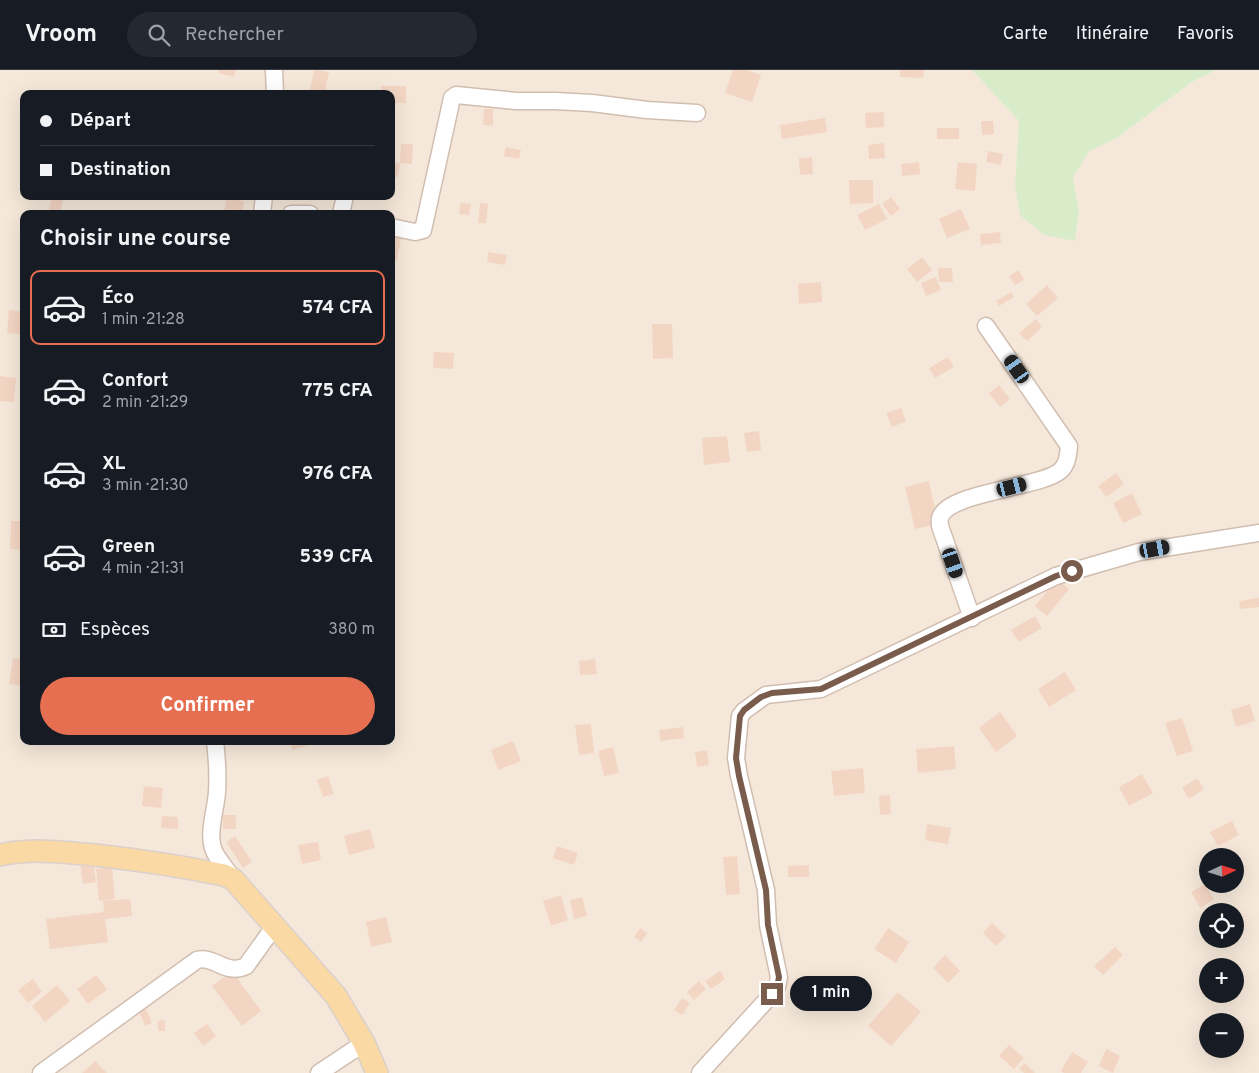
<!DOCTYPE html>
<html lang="fr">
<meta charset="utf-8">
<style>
body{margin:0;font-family:Overpass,sans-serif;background:#242831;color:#f1f3f6;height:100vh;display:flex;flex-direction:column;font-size:19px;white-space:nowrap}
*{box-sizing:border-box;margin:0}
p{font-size:16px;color:#9ea1a6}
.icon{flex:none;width:28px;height:28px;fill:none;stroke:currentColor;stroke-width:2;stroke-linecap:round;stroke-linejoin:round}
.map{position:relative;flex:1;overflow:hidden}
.details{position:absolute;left:20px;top:140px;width:375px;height:535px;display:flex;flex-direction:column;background:#171b24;border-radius:10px;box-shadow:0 5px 20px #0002}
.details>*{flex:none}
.hud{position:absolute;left:20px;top:20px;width:375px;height:110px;border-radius:10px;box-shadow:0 5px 20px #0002;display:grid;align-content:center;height:110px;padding:0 20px;background:#171b24}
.needle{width:32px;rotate:86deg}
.controls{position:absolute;left:1199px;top:778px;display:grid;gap:10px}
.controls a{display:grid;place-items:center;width:45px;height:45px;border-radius:50%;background:#171b24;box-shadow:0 5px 20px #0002;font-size:25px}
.end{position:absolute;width:22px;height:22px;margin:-11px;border:6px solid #7a5c4d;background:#fff;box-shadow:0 0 0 2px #fff}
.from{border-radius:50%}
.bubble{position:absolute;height:35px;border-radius:18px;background:#171b24;box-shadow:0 5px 20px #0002;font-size:16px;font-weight:700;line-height:35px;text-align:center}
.car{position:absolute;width:15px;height:30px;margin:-15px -8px;border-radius:6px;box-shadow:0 0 4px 1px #0007;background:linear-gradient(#222 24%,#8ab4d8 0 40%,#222 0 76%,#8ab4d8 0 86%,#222 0)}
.hud b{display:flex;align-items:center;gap:18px;height:48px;font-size:19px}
.hud b+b{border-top:1px solid #363941}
.hud i{width:12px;height:12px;background:#f1f3f6}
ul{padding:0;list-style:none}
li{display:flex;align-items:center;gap:15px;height:75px;margin:0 10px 8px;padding:0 10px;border:2px solid transparent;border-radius:10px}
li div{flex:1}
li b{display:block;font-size:19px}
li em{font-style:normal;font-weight:700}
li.current{border-color:#e76f51}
li>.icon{width:45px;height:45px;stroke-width:1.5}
h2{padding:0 20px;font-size:22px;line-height:60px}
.pay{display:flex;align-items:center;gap:12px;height:55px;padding:0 20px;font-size:19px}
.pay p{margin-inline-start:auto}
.button{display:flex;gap:10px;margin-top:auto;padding:10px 20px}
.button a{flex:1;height:58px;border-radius:30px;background:#e76f51;color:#fff;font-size:20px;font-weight:700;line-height:58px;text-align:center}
header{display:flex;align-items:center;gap:30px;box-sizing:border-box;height:70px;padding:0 25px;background:#171b24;border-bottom:1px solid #363941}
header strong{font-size:24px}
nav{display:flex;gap:28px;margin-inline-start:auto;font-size:18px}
.search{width:350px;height:45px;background:#242831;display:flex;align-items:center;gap:12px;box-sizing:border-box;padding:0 18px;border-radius:28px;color:#9ea1a6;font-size:19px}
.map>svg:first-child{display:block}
</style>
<header>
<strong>Vroom</strong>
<div class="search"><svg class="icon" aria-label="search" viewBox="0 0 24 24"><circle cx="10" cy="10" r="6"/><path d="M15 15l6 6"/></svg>Rechercher</div>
<nav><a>Carte</a><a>Itinéraire</a><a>Favoris</a></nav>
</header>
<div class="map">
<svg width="1259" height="1003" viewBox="0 0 1259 1003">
<rect width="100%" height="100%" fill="#fdf6ec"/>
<!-- residential -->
<path fill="#f5e8da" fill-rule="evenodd" d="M0 0H972L1019 51 1015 114 1075 171 1079 140 1073 108 1088 81 1117 68 1192 12 1216 0H1259V1003H0ZM24 24H391V126H24ZM24 144H391V671H24ZM1208 786H1235V814H1208ZM1208 841H1235V869H1208ZM1208 896H1235V924H1208ZM1208 951H1235V979H1208Z"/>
<!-- green -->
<polygon fill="#d8ecc9" points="972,0 1216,0 1192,12 1117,68 1089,81 1073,108 1079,140 1075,171 1044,165 1020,145 1015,114 1019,51"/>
<!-- building -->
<g fill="#f3d5c3">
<polygon points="219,0 236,0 234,7 218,3"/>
<polygon points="314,0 329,2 325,20 338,24 309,24"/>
<polygon points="733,0 747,0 761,5 752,32 725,23"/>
<polygon points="900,0 924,0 923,8 900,7"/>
<polygon points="381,16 406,16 406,33 391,33 391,24 381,24"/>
<polygon points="484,39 493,39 493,56 483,55"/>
<polygon points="884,42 884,57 866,58 865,43"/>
<polygon points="825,48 827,62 782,69 780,55"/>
<polygon points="981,51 993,51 994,64 982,65"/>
<rect x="937" y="58" width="22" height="11"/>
<polygon points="884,73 885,88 869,89 868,75"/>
<polygon points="401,74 413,74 412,94 400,93"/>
<polygon points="506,77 521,80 519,89 504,86"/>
<polygon points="988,81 1003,84 1001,95 986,92"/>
<polygon points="812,87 813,104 800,105 799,88"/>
<polygon points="391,92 400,93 398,107 391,106"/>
<polygon points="919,92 920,104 902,106 901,94"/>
<polygon points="958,92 977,94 975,121 955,119"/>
<polygon points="849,110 873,110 873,133 850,134"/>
<polygon points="52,126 63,128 60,144 48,144"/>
<polygon points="891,127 900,139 891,146 882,134"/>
<polygon points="226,129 244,131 242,144 224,144"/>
<polygon points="460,133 471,134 469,145 459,144"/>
<polygon points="480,133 488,134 486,153 478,153"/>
<polygon points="879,134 887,149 865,160 857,145"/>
<polygon points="961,139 970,159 947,168 939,149"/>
<polygon points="391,162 402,164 397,190 391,189"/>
<polygon points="1000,162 1001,173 981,175 980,164"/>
<polygon points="488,182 507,185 505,195 487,192"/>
<polygon points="922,187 932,200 917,212 907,199"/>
<polygon points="938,198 952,198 953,212 939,212"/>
<polygon points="1019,200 1024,210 1015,215 1009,206"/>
<polygon points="936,207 941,220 926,226 921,213"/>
<polygon points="821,212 822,232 799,234 798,214"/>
<polygon points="1047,215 1058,228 1037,246 1026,234"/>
<polygon points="1011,222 1014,227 999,236 996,231"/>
<polygon points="9,240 24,242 24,265 7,263"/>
<polygon points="1036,249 1042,257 1027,271 1019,263"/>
<polygon points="652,254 672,254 673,288 653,289"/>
<polygon points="434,282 454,283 453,299 433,298"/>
<polygon points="948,287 954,297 935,308 929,298"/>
<polygon points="0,306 16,308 14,332 0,331"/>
<polygon points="999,315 1010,329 1000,337 989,323"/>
<polygon points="901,338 906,351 892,357 886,343"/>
<polygon points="759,361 761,380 747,382 744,363"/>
<polygon points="727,366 730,392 704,395 702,368"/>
<polygon points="1116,403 1124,414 1106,427 1098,416"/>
<polygon points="929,411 938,454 915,459 905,417"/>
<polygon points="1132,423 1142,444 1123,453 1113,433"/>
<polygon points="11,451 24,451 24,480 10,479"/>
<polygon points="1057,509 1069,519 1047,546 1035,536"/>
<polygon points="1259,528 1259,537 1240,539 1239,531"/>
<polygon points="1035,546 1042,558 1019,572 1011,560"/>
<polygon points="13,588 24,589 24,616 9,614"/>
<polygon points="595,589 597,604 580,605 579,591"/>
<polygon points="1065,602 1076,620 1049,637 1038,619"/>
<polygon points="1250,634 1255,651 1236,657 1231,640"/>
<polygon points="1000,642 1017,666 996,682 979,658"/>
<polygon points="1182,648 1193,681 1177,686 1165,653"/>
<polygon points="591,654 594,683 579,685 575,655"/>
<polygon points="683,657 684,668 660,671 659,660"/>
<polygon points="290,671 320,671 321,672 292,680"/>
<polygon points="513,671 521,691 498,700 491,680"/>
<polygon points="954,676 956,699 918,703 916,679"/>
<polygon points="613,677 619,703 604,706 598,681"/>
<polygon points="707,680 709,695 697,697 695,682"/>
<polygon points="863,698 865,723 834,726 831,701"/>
<polygon points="1142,704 1153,723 1129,736 1119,717"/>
<polygon points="328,706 334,724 323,727 317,710"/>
<polygon points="1197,708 1204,719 1189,729 1182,718"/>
<polygon points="144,716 163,718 161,738 142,736"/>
<polygon points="890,725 891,744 880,745 879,726"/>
<rect x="223" y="745" width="13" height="14"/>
<polygon points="162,746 178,747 178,759 161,758"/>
<polygon points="1232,751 1239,765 1218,776 1210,762"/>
<polygon points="927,754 951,758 948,774 925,770"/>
<polygon points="370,759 375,778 349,785 344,766"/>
<polygon points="235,766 252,792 243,798 226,772"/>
<polygon points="318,772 321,790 302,794 298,775"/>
<polygon points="557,776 578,783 574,795 553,788"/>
<polygon points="737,786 740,824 726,825 723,787"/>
<polygon points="93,791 96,812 83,814 80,793"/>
<polygon points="809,795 809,807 788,807 788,796"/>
<polygon points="112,797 115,829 99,831 96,799"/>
<polygon points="1205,814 1214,829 1200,838 1191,822"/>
<polygon points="561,825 568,850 551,856 543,831"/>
<polygon points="582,827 587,846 574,849 570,830"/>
<polygon points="130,829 132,846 105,849 108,872 50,879 46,849 104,842 103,831"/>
<polygon points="386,847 392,872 371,877 366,852"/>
<polygon points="992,853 1006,866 996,876 983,863"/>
<polygon points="640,858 647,863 641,872 634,867"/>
<polygon points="888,858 909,872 896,893 874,879"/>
<polygon points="1115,877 1123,885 1103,905 1094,896"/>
<polygon points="945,885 960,901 948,913 933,898"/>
<polygon points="1218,888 1230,896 1213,896"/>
<polygon points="232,901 261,941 242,956 212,916"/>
<polygon points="720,901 725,909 711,919 705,911"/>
<polygon points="96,905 107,920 88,934 77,919"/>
<polygon points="33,909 42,922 28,933 18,920"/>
<polygon points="699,911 706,919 694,930 687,922"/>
<polygon points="57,915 70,931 45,952 32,936"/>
<polygon points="898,922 921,942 891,976 868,956"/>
<polygon points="682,928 690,933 682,945 674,940"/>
<polygon points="145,936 152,953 145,956 138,939"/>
<polygon points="165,950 165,961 158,961 158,951"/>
<polygon points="207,954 216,966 203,976 194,963"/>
<polygon points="1009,975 1024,988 1014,999 999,986"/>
<polygon points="1106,979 1120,986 1113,1003 1099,996"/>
<polygon points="1072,982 1088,992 1081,1003 1064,1003 1061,1001"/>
<polygon points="95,991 107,1003 82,1003"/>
<polygon points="1025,993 1035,1003 1024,1003 1019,998"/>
</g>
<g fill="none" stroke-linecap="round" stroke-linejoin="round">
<!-- minor casing -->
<g stroke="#d1beb0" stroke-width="19">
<g id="minor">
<polyline points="274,0 275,24"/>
<polyline points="262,144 264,126"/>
<polyline points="291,144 310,144"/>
<polyline points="341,144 345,126"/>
<polyline points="391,157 415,162 423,160 452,28 456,25 516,31 555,31 592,33 647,40 697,43"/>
<path d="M972 548 940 456C940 453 939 451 940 448 947 422 1040 418 1060 401 1068 394 1068 384 1069 376L986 256"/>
<path d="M215 671C217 688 218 705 217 722 216 740 206 766 215 783 220 792 227 800 233 809"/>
<path d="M41 1003 197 890C214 885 226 906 246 896L274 857"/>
<polyline points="319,1003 364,973"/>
<polyline points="700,1003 772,924 777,917 779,907 768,855 766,820 739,706 736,688 740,646 744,641 766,625 821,619 1056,506 1139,482 1259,463"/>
</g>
</g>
<!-- major casing -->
<g stroke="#dad1cd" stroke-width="24">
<path id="major" d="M0 785C32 778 63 782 95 785 140 790 180 796 224 805L233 809 336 926 364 973 377 1003"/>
</g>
<!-- minor -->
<use href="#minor" stroke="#fff" stroke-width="16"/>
<!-- major -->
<use href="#major" stroke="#fbd9a5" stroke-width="21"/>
</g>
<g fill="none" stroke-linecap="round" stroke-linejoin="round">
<!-- route -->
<polyline stroke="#7a5c4d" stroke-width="6" points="772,924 777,917 779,907 768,855 766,820 739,706 736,688 740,646 744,640 761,627 772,623 821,619 1056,506 1072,501"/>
</g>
</svg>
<div class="controls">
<a><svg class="needle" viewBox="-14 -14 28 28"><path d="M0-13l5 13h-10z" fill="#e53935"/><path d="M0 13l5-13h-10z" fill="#9ea1a6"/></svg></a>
<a><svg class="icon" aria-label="locate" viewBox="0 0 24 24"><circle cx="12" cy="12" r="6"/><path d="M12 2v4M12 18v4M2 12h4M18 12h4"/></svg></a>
<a>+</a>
<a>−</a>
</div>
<i class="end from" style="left:1072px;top:501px"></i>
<i class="end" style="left:772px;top:924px"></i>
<div class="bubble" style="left:790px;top:906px;width:82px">1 min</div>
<i class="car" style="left:1017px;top:299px;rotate:325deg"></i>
<i class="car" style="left:1012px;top:417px;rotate:76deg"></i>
<i class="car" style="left:1155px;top:479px;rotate:80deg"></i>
<i class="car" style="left:953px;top:493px;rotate:161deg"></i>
<div class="hud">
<b><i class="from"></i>Départ</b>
<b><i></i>Destination</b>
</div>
<section class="details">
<h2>Choisir une course</h2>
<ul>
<li class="current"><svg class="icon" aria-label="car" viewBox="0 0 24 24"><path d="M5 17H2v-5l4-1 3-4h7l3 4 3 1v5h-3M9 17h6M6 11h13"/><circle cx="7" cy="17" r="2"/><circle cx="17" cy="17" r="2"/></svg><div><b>Éco</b><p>1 min · 21:28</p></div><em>574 CFA</em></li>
<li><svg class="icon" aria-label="car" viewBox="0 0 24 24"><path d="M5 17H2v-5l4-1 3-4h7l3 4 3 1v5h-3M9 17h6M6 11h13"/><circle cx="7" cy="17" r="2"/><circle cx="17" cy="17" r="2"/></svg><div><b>Confort</b><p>2 min · 21:29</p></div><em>775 CFA</em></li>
<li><svg class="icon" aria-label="car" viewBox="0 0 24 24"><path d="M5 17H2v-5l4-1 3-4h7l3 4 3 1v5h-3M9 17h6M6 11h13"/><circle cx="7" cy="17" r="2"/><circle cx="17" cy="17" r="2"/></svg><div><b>XL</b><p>3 min · 21:30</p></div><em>976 CFA</em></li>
<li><svg class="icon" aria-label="car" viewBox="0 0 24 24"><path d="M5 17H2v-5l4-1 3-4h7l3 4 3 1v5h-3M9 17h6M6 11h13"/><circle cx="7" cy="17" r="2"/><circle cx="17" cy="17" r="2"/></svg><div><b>Green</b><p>4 min · 21:31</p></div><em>539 CFA</em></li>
</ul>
<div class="pay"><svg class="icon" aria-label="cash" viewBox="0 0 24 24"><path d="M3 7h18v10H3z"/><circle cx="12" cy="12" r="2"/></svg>Espèces<p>380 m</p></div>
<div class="button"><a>Confirmer</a></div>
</section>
</div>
